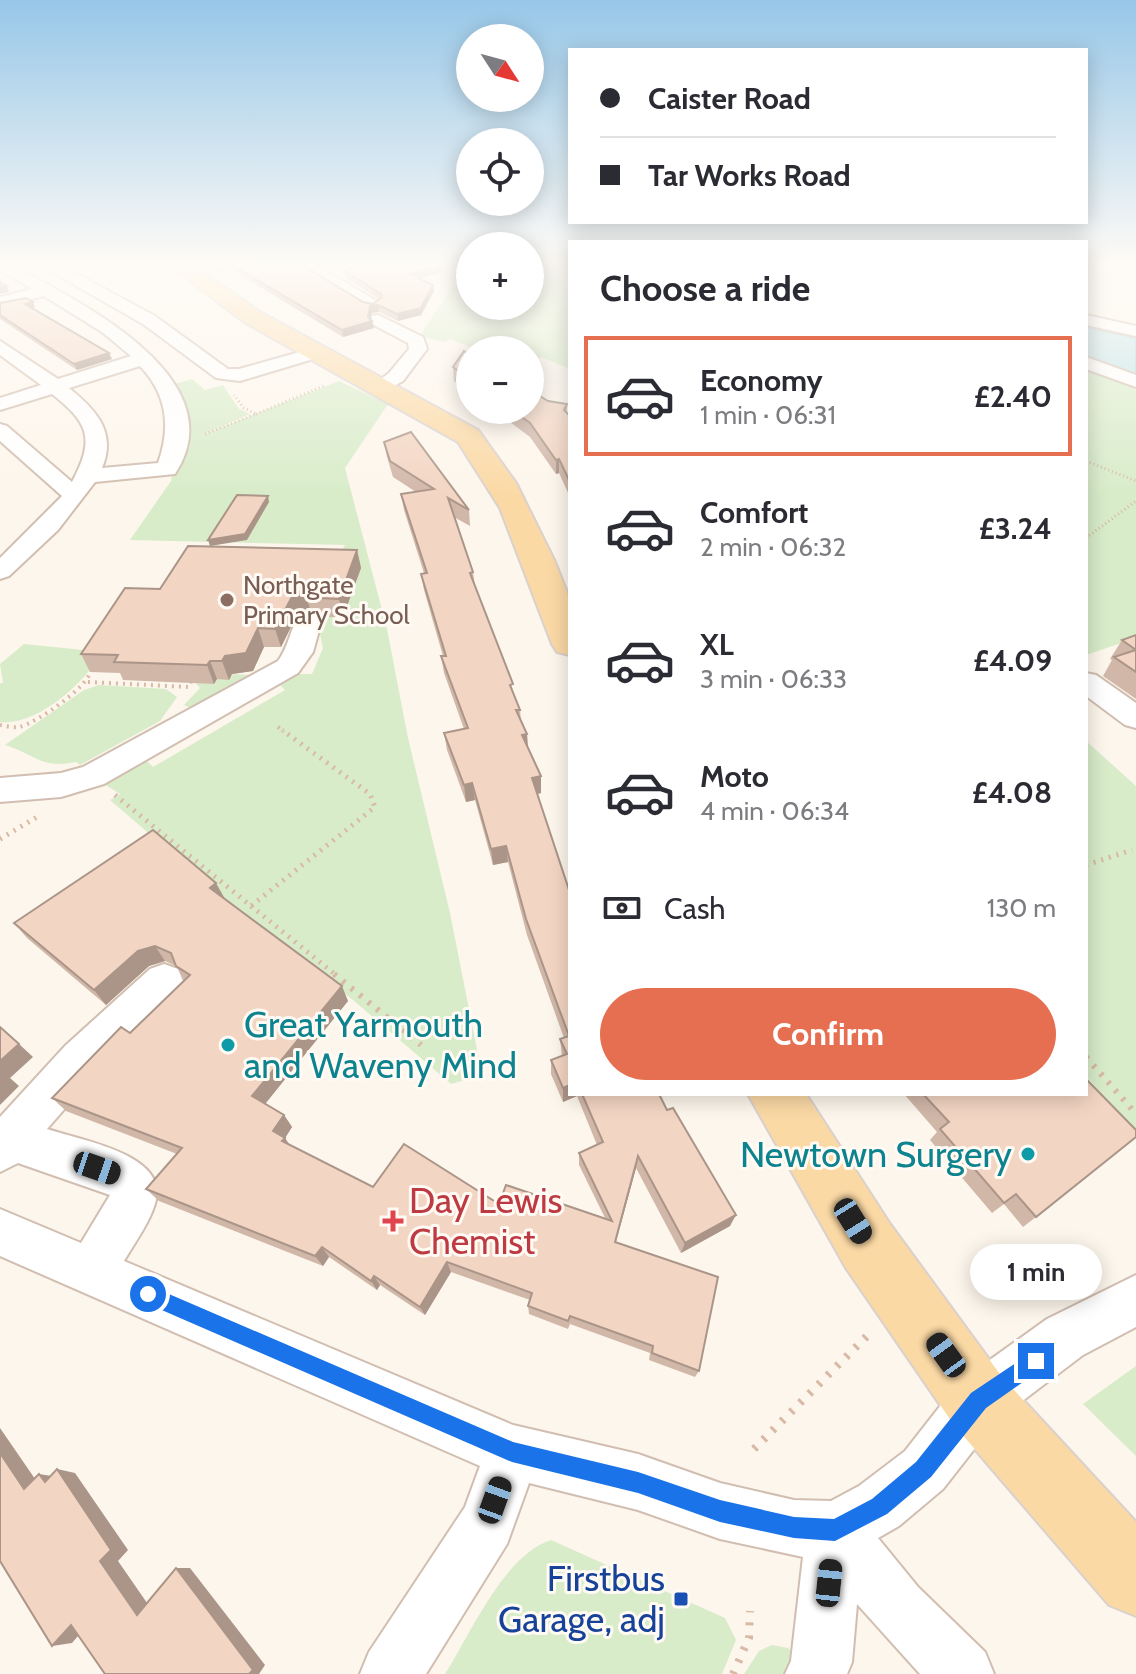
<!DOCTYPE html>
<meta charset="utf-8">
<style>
body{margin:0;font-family:Cabin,sans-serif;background:#f7f7f7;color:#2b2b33;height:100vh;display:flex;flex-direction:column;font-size:30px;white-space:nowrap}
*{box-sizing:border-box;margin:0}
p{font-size:26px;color:#7c7c81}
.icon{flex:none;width:44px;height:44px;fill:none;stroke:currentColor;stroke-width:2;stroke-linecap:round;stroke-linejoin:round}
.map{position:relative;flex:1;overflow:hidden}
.panel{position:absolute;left:568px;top:240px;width:520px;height:856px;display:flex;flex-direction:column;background:#fff;border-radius:0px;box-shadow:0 4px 20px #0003}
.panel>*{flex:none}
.banner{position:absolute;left:568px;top:48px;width:520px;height:176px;border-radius:0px;box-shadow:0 4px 20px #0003;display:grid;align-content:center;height:176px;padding:0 32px;background:#fff}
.needle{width:52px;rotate:126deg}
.tools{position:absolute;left:456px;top:24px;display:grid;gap:16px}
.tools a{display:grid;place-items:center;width:88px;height:88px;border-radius:50%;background:#fff;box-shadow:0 4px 20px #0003;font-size:40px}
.end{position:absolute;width:36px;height:36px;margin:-18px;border:10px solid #1a73e8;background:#fff;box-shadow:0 0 0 4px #fff}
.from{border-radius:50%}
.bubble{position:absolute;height:56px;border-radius:28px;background:#fff;box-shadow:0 4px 20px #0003;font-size:26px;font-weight:700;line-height:56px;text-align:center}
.car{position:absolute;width:24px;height:48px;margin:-24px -12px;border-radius:10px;box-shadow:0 0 6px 2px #0007;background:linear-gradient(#222 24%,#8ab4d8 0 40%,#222 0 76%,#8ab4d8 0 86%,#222 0)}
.banner b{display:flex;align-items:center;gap:28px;height:76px;font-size:30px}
.banner b+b{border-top:2px solid #e1e1e2}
.banner i{width:20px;height:20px;background:#2b2b33}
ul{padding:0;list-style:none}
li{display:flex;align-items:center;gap:24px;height:120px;margin:0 16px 12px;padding:0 16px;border:4px solid transparent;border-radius:0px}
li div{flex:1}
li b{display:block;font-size:30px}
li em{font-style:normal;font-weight:700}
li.on{border-color:#e76f51}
li>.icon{width:72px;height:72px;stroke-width:1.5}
h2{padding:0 32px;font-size:36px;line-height:96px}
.pay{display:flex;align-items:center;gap:20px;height:88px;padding:0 32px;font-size:30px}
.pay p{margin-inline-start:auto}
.button{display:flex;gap:16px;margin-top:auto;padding:16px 32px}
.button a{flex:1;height:92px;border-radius:48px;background:#e76f51;color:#fff;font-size:32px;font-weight:700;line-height:92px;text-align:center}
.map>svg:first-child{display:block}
</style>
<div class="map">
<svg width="1136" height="1674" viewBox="0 0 1136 1674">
<rect width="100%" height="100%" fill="#fdf6ec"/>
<!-- green -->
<g fill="#d8ecc9">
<polygon points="467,263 470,263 470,306 530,306 530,263 570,263 570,369 541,357 530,362 530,350 479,350 450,339 444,342 420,336"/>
<polygon points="1086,367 1136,390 1136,638 1086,655"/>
<polygon points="192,379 205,390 223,385 239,409 250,414 197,437 339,381 388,404 345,468 387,629 408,738 450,913 482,1075 451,1084 353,1000 225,899 110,800 120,794 99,781 141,755 153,767 285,690 275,680 291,674 312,674 323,648 316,616 343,617 334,567 345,545 130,540 171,481 177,445 169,386"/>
<path d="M24 644 103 652C84 683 38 726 0 722V684L3 682 0 664Z"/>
<polygon points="232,674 251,675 190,708 184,705 200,688 196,683 214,684 217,679 229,679"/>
<path d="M99 685 166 689 177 697 160 721 80 765 76 762C40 769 37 755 5 745L84 690Z"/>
<polygon points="1086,741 1136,786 1136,1135 1086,1076"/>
<polygon points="1136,1366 1136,1456 1083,1404"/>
<path d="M551 1540 725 1618 736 1640 722 1674H445C471 1633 504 1555 551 1540Z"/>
<polygon points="772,1645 788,1648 801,1659 794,1674 744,1674 759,1651"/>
</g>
<!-- water -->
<polygon fill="#bfe3e8" stroke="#a5d3da" stroke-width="2" points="1086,327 1136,338 1136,377 1086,359"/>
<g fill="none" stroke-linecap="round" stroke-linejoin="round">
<!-- minor casing -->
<g stroke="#d1beb0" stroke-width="4">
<g id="minor">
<path d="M0 263H9C72 299 239 376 175 474L95 482 58 530 9 576 0 579V558L62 496 0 441V424L7 426 72 482C95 439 89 423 52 394L0 410V398L41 385 0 355V341L58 379 131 356 102 332 44 296 0 307V297L32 289 0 270ZM140 366C167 394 171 427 158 463L102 468C117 432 96 410 69 388Z"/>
<polygon points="47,263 73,263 66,268 155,316 228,369 239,369 314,348 323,353 320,357 240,381 216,378 143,324 47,269"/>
<polygon points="212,263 241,263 191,277 183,272"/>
<polygon points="294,263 313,263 380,303 372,308 366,306"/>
<polygon points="378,315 423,337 427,349 403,381 381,393 371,387 389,373 409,349 408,343 372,324 372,316"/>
<polygon points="1086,315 1136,326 1136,336 1086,325"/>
<polygon points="1086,357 1136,375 1136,387 1086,369"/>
<path d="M309 612 318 614 322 620 313 652 298 673 104 784 61 797 0 802V778L61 773 83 767 278 661C289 646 290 629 300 614Z"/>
<polygon points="1086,673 1096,675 1136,703 1136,728 1125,725 1086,696"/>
<path d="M164 964 178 969 183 981 178 993 95 1074 47 1129C80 1140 167 1154 156 1200 151 1221 135 1242 124 1261L513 1425 638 1454 720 1483 794 1500 831 1501 859 1486 905 1451 959 1382 1047 1319 1136 1275V1327L1083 1355 997 1420 943 1489 899 1526 878 1538 918 1587 985 1652 994 1674H920L857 1604 852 1662 847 1674H785L791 1661 803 1557 720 1539 638 1510 529 1483 507 1544 426 1674H360L369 1652 465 1507 480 1466 0 1256V1209L81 1243 110 1195 18 1163 0 1172V1117L65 1046 150 969Z"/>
</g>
</g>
<!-- major casing -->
<g stroke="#dad1cd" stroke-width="4">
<g id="major">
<polygon points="166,263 189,263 260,312 478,430 516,483 555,562 570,600 570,655 557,652 552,644 500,508 458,442 244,322"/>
<polygon points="748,1094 806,1094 890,1224 1002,1377 1136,1522 1136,1616 1109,1605 954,1425 846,1268"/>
</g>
</g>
<!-- path-far4 -->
<g stroke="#d9b8a5" stroke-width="3" stroke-dasharray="1 3" stroke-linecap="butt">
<polyline points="256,414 326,385"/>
<polyline points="205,434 256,414 244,408 234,395"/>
<polyline points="1086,461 1136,481"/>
<polyline points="1086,538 1136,501"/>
</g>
<!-- path-far3 -->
<g stroke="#d9b8a5" stroke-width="4" stroke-dasharray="2 5" stroke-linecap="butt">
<polyline points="1086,538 1088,536"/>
<polyline points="88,682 189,687 191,683"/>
<path d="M0 725C5 726 14 728 20 727 37 722 87 688 90 672"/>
<polyline points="278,727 284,732"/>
</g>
<!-- path-far2 -->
<g stroke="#d9b8a5" stroke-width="5" stroke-dasharray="2 6" stroke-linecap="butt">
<polyline points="115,795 251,906 375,807 370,794 282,730"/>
<polyline points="0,839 37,817"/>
<polyline points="1086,865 1132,850"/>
<polyline points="251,906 337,976"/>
</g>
<!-- path-far1 -->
<g stroke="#d9b8a5" stroke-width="6" stroke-dasharray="3 8" stroke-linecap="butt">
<polyline points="334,974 421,1045"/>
<polyline points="1086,1057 1136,1114"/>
</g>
<!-- path -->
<g stroke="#d9b8a5" stroke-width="8" stroke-dasharray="3 10" stroke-linecap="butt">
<polyline points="754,1449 871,1332"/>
<polyline points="733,1674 749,1638 750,1611"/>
</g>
<!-- minor -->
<use href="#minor" fill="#fff" fill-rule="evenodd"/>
<!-- major -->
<use href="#major" fill="#fbd9a5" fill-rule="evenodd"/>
</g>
<!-- wall -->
<g fill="#d1b7a8">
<polygon points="228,263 373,304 379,299 346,278 345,271 443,265 443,272 419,278 433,285 434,291 421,315 398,321 379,312 372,313 370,319 374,328 343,337 230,269"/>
<polygon points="318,263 348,263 327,268"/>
<polygon points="0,303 35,307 32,308 112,359 77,370 0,319"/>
<polygon points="470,355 470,392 454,381 453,367"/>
<polygon points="548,401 567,404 567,413 570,416 570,497 559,473 556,474 530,437 494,410 530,410"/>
<polygon points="384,442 469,510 470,526 454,517 473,572 475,586 520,710 521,721 527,734 528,748 541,776 541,793 537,794 570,893 570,1094 659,1094 730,1226 681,1253 636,1168 616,1242 699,1371 695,1377 649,1360 650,1353 570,1324 568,1329 529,1314 528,1306 530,1300 451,1272 425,1315 380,1285 377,1290 329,1257 323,1266 159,1201 146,1189 177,1154 66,1111 52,1098 130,1033 185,980 176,966 165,961 149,966 106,1005 27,938 14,923 225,899 348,1001 265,1104 284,1115 292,1127 285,1138 290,1146 373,1187 605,1218 579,1165 579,1153 597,1145 577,1096 563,1102 551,1074 551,1060 562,1056 560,1039 564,1038 527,935 508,862 493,865 475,800 466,802 447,750 444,733 464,729 444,673 441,656 443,656 424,590 421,574 424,573 404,510 401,494 416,492 393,477 387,457"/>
<polygon points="357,550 361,568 343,617 323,617 310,609 299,611 281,647 264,647 253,671 232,674 229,680 217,679 214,684 123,680 120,673 90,672 81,654 160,589"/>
<polygon points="1136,635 1136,699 1103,676 1112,660 1110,659 1122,640"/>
<polygon points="904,1094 1086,1094 1036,1217 1023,1227 1004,1204 992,1213 930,1140 937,1132"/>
</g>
<!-- shaded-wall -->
<g fill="#aa9588">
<polygon points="327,263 348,263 327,268"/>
<polygon points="443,265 443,272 411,281 410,274"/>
<polygon points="433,285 434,291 421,315 398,321 397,314"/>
<polygon points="7,286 9,292 0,294 0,288"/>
<polygon points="33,302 35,307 27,310 25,304"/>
<polygon points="378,305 379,312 372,313 369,322 372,321 374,328 343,337 342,330 368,317 370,306"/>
<polygon points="109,353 112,359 77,370 74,364"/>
<polygon points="559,459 559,473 556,474 556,460"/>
<polygon points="268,496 269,502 247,540 210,546 208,540"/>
<polygon points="357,550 361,568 343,617 339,599"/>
<polygon points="305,591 310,609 299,611 281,647 275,629 294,593"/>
<polygon points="258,628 264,647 253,671 232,674 229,680 222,661 225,656"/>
<polygon points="210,661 217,679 214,684 207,665"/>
<polygon points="527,734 528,750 522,735"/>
<polygon points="541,776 541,793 533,795 532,778"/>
<polygon points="472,783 475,800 466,802 464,785"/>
<polygon points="506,846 508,862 493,865 491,849"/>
<polygon points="216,883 225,899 210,888"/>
<polygon points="155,946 165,961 149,966 106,1005 94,990 138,951"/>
<polygon points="342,986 348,1001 261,1109 252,1096"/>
<polygon points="19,1044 33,1057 10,1078 19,1086 0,1105 0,1061"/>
<polygon points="570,1085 570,1094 577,1094 577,1096 563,1102 563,1088"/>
<polygon points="284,1115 292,1127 285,1138 293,1150 290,1154 273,1131"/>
<polygon points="638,1156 636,1168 613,1252 615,1242"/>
<polygon points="736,1215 730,1226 681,1253 685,1243"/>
<polygon points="322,1247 329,1257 323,1266 315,1256"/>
<polygon points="447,1262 451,1272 425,1315 420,1307"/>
<polygon points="374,1276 380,1285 377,1290 371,1281"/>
<polygon points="0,1428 44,1492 24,1489 0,1453"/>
<polygon points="57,1469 75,1473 128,1550 118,1561 154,1613 137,1615 100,1561"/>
<polygon points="39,1474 58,1477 45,1482"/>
<polygon points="176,1568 190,1568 265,1665 259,1674 249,1674"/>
<polygon points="90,1622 72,1643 52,1646 71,1625"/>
</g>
<!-- building -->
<g fill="#f3d5c3" stroke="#aa9588" stroke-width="2">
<polygon points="228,263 299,263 363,302 373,304 382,297 381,294 345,271 368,263 435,263 443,265 410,274 433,285 421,308 397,314 378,305 370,306 368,317 372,321 342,330"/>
<polygon points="0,282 7,286 0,288"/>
<polygon points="26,298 33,302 25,304 109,353 74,364 0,315 0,303"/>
<polygon points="464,351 470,355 470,380 453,367"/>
<polygon points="530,390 548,401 567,404 564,410 570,416 570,482 559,459 556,460 530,423 512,410 530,410"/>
<polygon points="411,432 469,510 448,498 473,572 470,573 513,684 510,685 520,710 516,710 527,734 522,735 541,776 532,778 570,893 570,1085 563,1088 551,1060 567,1054 560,1039 569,1036 526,919 506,846 491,849 472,783 464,785 444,733 468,728 441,656 446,656 421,574 427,573 401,494 434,489 390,461 384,442"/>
<polygon points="237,495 268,496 245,534 208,540"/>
<polygon points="188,546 357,550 339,599 319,598 305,591 294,593 275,629 258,628 246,653 225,656 222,661 210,661 207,665 114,662 118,655 81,654 125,588 160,589"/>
<polygon points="1136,635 1136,672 1114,657 1136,650 1122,640"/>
<polygon points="153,830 216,883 210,888 342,986 252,1096 284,1115 273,1131 285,1138 282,1141 373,1187 404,1144 499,1204 506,1185 612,1221 579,1153 603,1142 582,1094 659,1094 667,1110 673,1108 736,1215 685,1243 638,1156 615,1242 718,1277 699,1371 652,1353 653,1346 570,1316 568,1321 528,1306 532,1293 447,1262 420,1307 374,1276 371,1281 322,1247 315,1256 146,1189 182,1148 52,1098 121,1027 130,1033 190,975 176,966 171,953 155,946 138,951 94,990 14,923"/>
<polygon points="0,1027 19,1044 0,1061"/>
<polygon points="1086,1079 1136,1130 1136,1137 1036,1217 1016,1194 1004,1203 940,1129 949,1122 923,1094 1086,1094"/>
<polygon points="0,1453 24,1489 39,1474 45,1482 57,1469 111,1550 100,1561 137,1615 176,1568 253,1670 249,1674 105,1674 71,1625 52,1646 0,1561"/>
</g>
<!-- sky -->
<linearGradient id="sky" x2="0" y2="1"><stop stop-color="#97c7e8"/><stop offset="0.53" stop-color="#fefbf6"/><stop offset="1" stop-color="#fefbf6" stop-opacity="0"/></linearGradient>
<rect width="1136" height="497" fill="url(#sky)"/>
<!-- route -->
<polygon fill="#1a73e8" points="148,1285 513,1442 638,1472 720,1500 794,1517 834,1519 872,1499 916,1462 971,1393 1029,1354 1036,1351 1043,1354 1046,1361 1043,1368 986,1408 931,1477 887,1514 835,1541 794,1538 720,1522 638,1493 512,1462 141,1301 138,1294"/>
<!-- markers -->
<circle fill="#8d6e63" stroke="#fffaf3" stroke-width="3" cx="227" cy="600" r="8"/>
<g fill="#0f9aa8" stroke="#fffaf3" stroke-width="3">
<circle cx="228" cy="1045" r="8"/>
<circle cx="1028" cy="1154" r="8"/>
</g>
<path fill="#e0444e" stroke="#fffaf3" stroke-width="3" d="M389 1209h8v8h8v8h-8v8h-8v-8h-8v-8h8z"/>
<rect fill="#1a4fb4" stroke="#fffaf3" stroke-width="3" x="673" y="1591" width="16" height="16" rx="4"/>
<g text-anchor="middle" stroke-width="6" stroke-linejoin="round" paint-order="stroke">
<!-- far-education labels -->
<g font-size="26" fill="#785e54" stroke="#fffaf3" text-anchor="start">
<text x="243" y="594">Northgate<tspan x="243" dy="30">Primary School</tspan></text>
</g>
<!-- near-culture labels -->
<g font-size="36" fill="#0d838f" stroke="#fffaf3" text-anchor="start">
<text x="244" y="1037">Great Yarmouth<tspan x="244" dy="41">and Waveny Mind</tspan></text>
<text x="1012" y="1167" text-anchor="end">Newtown Surgery</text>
</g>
<!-- near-health labels -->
<g font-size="36" fill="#be3a42" stroke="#fffaf3" text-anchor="start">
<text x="409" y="1213">Day Lewis<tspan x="409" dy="41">Chemist</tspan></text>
</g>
<!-- near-transit labels -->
<g font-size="36" fill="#164399" stroke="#fffaf3" text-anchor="end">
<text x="665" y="1591">Firstbus<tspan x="665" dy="41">Garage, adj</tspan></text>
</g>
</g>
</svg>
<div class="tools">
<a><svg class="needle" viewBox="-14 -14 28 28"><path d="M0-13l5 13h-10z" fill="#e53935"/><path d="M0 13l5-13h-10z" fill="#7c7c81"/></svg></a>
<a><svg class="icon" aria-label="locate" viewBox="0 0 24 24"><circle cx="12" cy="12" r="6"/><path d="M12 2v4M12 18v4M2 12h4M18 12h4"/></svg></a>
<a>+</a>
<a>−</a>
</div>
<i class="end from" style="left:148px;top:1294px"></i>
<i class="end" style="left:1036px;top:1361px"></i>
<div class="bubble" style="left:970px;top:1244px;width:132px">1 min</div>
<i class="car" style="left:97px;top:1168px;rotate:109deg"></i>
<i class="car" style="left:853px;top:1221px;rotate:148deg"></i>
<i class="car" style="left:946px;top:1355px;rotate:324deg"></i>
<i class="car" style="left:495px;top:1500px;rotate:20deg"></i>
<i class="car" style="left:829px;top:1583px;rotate:6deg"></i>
<div class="banner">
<b><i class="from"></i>Caister Road</b>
<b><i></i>Tar Works Road</b>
</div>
<section class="panel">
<h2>Choose a ride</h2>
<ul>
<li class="on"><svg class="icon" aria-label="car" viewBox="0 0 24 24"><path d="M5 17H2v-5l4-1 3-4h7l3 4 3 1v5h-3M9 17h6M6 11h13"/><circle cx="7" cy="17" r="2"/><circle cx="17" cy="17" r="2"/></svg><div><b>Economy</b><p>1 min · 06:31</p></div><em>£2.40</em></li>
<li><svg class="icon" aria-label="car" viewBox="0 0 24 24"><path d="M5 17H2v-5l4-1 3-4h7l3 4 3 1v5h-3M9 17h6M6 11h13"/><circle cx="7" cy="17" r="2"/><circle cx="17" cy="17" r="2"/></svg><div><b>Comfort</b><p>2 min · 06:32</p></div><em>£3.24</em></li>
<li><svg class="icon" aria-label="car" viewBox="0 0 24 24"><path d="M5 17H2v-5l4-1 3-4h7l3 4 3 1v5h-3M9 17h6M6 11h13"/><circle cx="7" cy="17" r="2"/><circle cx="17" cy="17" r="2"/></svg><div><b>XL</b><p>3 min · 06:33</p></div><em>£4.09</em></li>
<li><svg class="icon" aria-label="car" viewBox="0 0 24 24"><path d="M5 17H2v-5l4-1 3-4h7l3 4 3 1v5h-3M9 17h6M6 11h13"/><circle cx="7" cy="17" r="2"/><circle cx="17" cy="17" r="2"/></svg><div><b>Moto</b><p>4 min · 06:34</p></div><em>£4.08</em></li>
</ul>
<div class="pay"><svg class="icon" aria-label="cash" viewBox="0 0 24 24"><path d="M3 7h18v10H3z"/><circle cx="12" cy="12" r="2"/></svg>Cash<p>130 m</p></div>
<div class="button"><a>Confirm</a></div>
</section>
</div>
